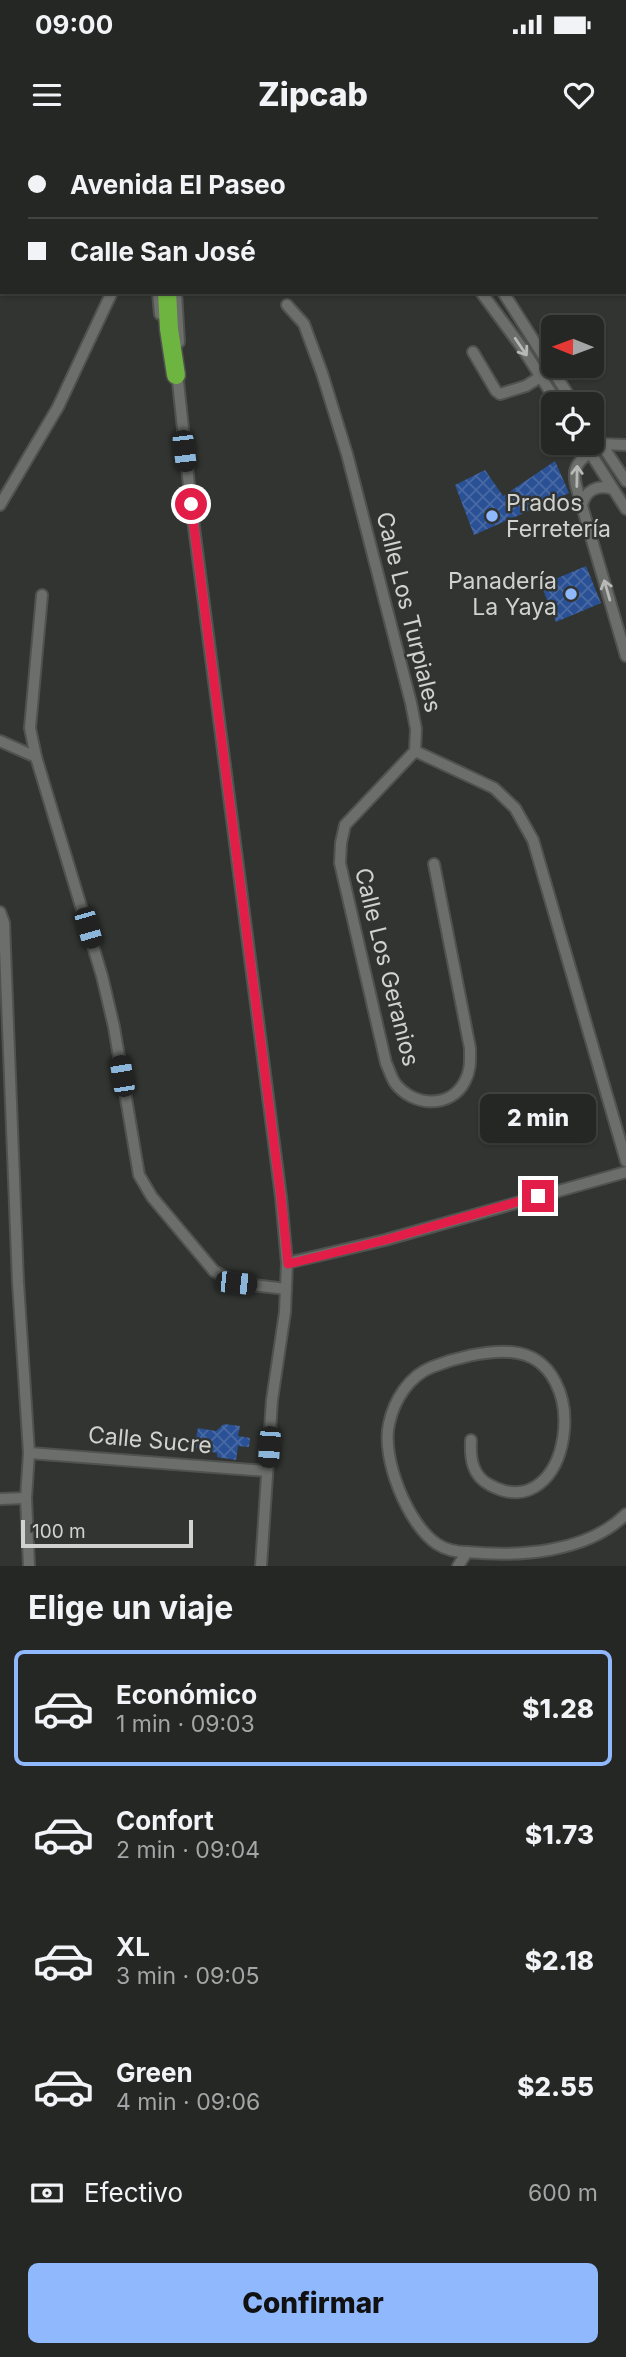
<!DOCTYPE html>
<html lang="es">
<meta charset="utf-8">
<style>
body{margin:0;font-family:Inter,sans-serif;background:#2d2f2c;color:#f1f3f6;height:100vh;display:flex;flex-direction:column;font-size:26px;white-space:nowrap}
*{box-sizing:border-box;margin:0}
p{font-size:23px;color:#a3a5a6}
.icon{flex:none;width:38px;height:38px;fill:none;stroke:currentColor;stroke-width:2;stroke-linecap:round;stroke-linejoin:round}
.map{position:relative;height:1426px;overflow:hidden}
.drawer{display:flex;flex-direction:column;background:#252724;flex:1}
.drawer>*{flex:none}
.top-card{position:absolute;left:0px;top:0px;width:626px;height:154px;box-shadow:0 2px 5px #0004,0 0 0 2px #424441;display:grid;align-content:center;height:154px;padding:0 28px;background:#252724}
.needle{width:46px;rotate:271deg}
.controls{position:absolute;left:541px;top:175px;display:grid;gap:14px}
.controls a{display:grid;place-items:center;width:63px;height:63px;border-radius:10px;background:#252724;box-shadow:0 2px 5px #0004,0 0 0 2px #424441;font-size:35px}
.scale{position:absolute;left:21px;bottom:18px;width:172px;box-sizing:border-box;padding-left:7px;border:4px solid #d1d2d0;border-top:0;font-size:19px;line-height:24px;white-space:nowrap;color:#d1d2d0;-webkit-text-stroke:5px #313430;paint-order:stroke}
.end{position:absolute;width:32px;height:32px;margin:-16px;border:9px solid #e11d48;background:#fff;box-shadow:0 0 0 4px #fff}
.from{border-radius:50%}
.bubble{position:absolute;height:49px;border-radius:10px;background:#252724;box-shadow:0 2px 5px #0004,0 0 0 2px #424441;font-size:23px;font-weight:800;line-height:49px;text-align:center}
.car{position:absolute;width:21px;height:42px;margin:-21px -10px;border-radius:9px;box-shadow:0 0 5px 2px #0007;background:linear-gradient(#222 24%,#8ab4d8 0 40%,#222 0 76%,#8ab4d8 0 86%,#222 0)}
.top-card b{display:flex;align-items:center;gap:24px;height:66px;font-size:26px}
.top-card b+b{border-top:2px solid #424441}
.top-card i{width:18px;height:18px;background:#f1f3f6}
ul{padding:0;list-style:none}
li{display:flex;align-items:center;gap:21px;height:116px;margin:0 14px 10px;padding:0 14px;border:4px solid transparent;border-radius:10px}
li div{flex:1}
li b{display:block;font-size:26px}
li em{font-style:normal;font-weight:800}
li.current{border-color:#90b8fd}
li>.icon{width:63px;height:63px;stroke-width:1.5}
h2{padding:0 28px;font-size:32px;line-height:84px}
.pay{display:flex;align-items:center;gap:18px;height:77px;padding:0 28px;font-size:26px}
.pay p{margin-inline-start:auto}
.cta{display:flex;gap:14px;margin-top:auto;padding:14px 28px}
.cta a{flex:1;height:80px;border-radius:10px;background:#90b8fd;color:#111;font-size:28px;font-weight:800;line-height:80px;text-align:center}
.status{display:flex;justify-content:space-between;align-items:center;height:49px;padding:0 35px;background:#252724;direction:ltr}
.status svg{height:19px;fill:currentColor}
header{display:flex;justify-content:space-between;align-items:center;height:91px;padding:0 28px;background:#252724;font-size:32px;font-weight:800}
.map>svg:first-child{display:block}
</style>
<div class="status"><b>09:00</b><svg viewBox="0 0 49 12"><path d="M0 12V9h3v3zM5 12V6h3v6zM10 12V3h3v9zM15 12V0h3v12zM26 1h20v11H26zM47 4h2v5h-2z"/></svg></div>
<header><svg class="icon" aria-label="menu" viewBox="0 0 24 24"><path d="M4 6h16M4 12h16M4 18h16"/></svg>Zipcab<svg class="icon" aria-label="heart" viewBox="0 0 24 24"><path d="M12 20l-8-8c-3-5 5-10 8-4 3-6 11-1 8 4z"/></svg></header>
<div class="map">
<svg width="626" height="1426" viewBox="0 0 626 1426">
<defs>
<pattern id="building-cross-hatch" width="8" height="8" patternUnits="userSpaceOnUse" patternTransform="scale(1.75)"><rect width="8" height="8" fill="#2a5195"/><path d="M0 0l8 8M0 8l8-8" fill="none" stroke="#4869a3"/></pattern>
</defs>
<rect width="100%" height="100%" fill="#313430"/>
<!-- building -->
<g fill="url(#building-cross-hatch)">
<polygon points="555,321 569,353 474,395 455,345 485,330 503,356"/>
<polygon points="586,426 601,463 556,482 541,445"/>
<polygon points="224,1284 240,1286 238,1296 250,1298 249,1307 238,1306 236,1320 217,1317 217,1313 194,1308 198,1288 216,1291"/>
</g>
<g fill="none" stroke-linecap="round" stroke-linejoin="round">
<!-- minor casing -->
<g stroke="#50524f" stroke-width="14">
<g id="minor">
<polyline points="380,0 381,2"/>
<polyline points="407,0 408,2"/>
<polyline points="586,0 588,2"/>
<polyline points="618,0 619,2"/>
<polyline points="169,2 169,0"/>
<polyline points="197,2 197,0"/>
<polyline points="625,9 626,10"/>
<polyline points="0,31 2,33"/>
<polyline points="625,44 626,47"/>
<polyline points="0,66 2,65"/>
<polyline points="158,152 160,174"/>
<polyline points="176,152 179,202"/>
<polyline points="481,152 523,209 558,264"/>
<polyline points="503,152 574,264"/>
<polyline points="287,165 304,184 322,233 347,314 411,563 416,589 415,611"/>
<polyline points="473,212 496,251 500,254 526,246 540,237"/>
<polyline points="177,232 191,364 281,1057 287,1123 285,1172 272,1260 261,1426"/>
<polyline points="592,290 626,341"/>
<polyline points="584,303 626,369"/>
<path d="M613 349C598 344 585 350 582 366L626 516"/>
<polyline points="0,365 58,267 112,152"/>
<path d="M582 366C571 330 569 326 602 304L626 305"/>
<polyline points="0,601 36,617 102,836 114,887 139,1035 152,1057 214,1131 236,1143 286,1149"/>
<path d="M415 611 345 685 341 703 340 723 386 923C389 929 391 937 395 943 413 967 451 969 465 941 471 930 470 920 470 908L434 724"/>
<polyline points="415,611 494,648 515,668 533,700 626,1021"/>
<polyline points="36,617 30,588 42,455"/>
<polyline points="0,772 4,783 5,809 18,1142 29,1313 26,1358 29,1426"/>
<polyline points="287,1123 385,1100 626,1032"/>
<polyline points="29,1313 267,1331"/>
<polyline points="0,1359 26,1358"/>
<path d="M467 1412C455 1412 446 1410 437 1404 408 1385 381 1318 389 1284 394 1260 409 1236 432 1227 455 1218 486 1210 511 1212 597 1219 571 1389 490 1345 472 1336 470 1318 471 1300"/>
<path d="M458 1426 467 1412C519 1417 587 1413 626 1374"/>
</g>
</g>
<!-- highway casing -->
<g stroke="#50524f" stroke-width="21">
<g id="highway">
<polyline points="391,0 392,2"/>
<polyline points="185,2 185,0"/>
<polyline points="167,152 169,189 176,235"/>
</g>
</g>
<!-- minor -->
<use href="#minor" stroke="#6b6e6a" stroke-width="10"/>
<!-- highway -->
<use href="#highway" stroke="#6eb440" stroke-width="18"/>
</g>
<!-- one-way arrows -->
<defs><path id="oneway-shaft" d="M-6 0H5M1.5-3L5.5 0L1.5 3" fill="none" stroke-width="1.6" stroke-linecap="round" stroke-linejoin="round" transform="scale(1.75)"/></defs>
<g stroke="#b8b9b6">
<use href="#oneway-shaft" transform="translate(521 207) rotate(56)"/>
<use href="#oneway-shaft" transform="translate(577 336) rotate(-89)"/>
<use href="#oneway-shaft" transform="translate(607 450) rotate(-106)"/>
</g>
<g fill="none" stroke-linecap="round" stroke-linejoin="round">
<!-- route -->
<polyline stroke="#e11d48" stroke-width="9" points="191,364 281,1057 288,1124 385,1100 538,1056"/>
</g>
<!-- markers -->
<g fill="#90b8fd" stroke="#313430" stroke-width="2.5">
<circle cx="492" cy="376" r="7"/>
<circle cx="571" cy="454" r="7"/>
</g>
<g text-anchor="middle" stroke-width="5" stroke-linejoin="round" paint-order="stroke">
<!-- poi labels -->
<g font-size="23" fill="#d1d2d0" stroke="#313430" text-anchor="start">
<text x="506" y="371">Prados<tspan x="506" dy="26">Ferretería</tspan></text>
<text x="557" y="449" text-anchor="end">Panadería<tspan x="557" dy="26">La Yaya</tspan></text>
</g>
<!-- street labels -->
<g font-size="23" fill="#d1d2d0" stroke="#313430">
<text transform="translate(409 472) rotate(76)" y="8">Calle Los Turpiales</text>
<text transform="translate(387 827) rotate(76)" y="8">Calle Los Geranios</text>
<text transform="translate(150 1300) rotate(5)" y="8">Calle Sucre</text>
</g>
</g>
</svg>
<div class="controls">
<a><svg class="needle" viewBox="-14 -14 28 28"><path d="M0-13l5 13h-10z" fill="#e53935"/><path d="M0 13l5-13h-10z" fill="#a3a5a6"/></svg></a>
<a><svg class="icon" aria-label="locate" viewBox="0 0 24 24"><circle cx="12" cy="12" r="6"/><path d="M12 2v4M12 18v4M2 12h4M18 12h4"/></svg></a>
</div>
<div class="scale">100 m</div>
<i class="end from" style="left:191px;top:364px"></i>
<i class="end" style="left:538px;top:1056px"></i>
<div class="bubble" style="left:480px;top:954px;width:116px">2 min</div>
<i class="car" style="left:184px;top:311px;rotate:173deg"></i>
<i class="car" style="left:88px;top:788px;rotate:164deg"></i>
<i class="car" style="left:122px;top:936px;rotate:351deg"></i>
<i class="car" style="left:236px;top:1143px;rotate:96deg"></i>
<i class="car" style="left:269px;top:1307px;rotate:184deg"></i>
<div class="top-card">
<b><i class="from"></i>Avenida El Paseo</b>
<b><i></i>Calle San José</b>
</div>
</div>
<section class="drawer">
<h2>Elige un viaje</h2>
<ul>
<li class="current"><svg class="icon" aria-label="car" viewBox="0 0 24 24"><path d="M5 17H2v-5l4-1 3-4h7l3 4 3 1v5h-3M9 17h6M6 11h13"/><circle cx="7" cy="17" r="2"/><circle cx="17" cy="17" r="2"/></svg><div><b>Económico</b><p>1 min · 09:03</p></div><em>$1.28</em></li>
<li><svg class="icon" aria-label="car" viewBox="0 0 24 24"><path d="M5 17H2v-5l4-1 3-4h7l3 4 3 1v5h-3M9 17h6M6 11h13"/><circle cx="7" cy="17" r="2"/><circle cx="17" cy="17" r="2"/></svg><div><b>Confort</b><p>2 min · 09:04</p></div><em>$1.73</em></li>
<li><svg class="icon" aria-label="car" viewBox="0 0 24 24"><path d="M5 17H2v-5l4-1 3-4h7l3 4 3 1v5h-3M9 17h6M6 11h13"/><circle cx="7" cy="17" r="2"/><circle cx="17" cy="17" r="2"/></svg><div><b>XL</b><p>3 min · 09:05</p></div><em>$2.18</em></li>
<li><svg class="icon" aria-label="car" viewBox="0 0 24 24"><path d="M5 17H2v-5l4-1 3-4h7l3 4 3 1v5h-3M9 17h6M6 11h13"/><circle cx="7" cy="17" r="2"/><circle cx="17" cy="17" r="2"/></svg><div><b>Green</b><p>4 min · 09:06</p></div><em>$2.55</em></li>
</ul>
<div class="pay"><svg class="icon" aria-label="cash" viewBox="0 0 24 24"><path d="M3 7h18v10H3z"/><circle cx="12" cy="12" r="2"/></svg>Efectivo<p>600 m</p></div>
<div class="cta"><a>Confirmar</a></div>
</section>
